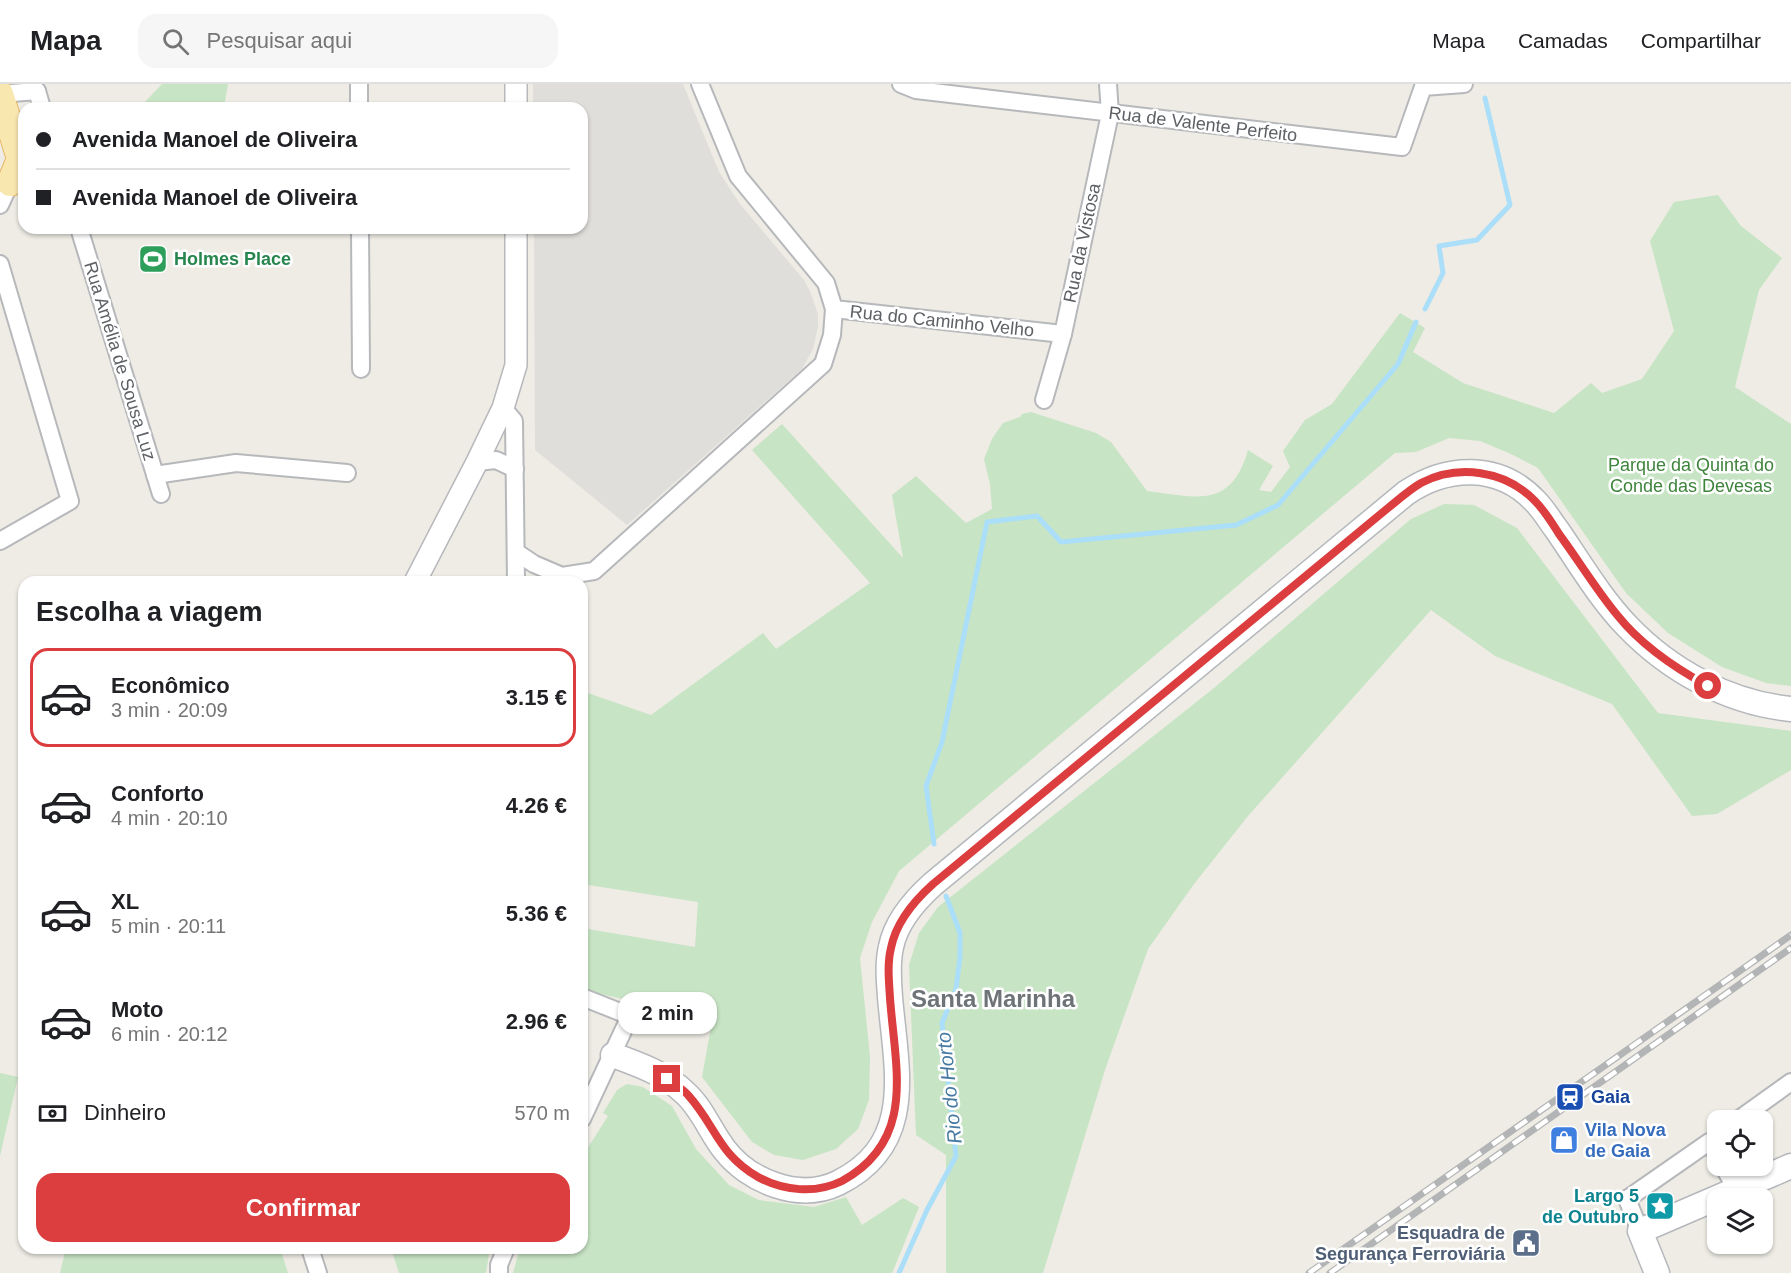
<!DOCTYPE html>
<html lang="pt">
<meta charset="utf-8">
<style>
body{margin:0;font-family:Arial,sans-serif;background:#f6f6f6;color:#202124;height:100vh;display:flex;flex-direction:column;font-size:22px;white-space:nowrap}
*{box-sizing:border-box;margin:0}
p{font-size:20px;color:#757577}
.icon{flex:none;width:33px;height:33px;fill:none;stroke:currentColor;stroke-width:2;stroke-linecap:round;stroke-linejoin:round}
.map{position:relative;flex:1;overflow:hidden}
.drawer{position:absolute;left:18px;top:492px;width:570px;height:678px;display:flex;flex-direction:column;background:#fff;border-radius:18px;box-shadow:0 2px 4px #0004}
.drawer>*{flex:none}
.hud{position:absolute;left:18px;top:18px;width:570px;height:132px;border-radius:18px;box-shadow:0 2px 4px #0004;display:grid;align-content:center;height:132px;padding:0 18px;background:#fff}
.controls{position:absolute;left:1707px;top:1026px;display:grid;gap:12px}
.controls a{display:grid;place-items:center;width:66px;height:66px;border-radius:12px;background:#fff;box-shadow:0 2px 4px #0004;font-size:30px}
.end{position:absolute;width:27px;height:27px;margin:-14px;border:8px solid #dc3d3f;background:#fff;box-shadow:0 0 0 3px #fff}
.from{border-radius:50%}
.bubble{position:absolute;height:42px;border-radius:18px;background:#fff;box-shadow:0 2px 4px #0004;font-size:20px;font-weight:700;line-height:42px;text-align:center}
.hud b{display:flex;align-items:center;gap:21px;height:57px;font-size:22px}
.hud b+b{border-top:2px solid #e0e0e0}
.hud i{width:15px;height:15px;background:#202124}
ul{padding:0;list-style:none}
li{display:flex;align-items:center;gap:18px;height:99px;margin:0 12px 9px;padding:0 6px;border:3px solid transparent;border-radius:18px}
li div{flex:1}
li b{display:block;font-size:22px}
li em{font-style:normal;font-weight:700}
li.active{border-color:#dc3d3f}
li>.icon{width:54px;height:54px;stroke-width:1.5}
h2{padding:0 18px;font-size:27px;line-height:72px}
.pay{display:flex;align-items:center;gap:15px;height:66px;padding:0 18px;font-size:22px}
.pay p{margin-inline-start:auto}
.cta{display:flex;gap:12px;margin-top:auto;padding:12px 18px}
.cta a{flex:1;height:69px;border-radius:18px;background:#dc3d3f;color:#fff;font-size:24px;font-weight:700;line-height:69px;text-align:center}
header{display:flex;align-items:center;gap:36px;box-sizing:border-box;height:84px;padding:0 30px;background:#fff;border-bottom:2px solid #e0e0e0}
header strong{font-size:28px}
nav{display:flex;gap:33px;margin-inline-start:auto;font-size:21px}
.search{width:420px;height:54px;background:#f6f6f6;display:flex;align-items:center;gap:15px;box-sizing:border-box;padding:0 21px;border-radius:18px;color:#757577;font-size:22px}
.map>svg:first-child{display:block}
</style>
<header>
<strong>Mapa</strong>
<div class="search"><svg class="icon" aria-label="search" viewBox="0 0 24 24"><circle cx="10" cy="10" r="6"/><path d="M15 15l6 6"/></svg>Pesquisar aqui</div>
<nav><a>Mapa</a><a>Camadas</a><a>Compartilhar</a></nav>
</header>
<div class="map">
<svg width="1791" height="1189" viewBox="0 0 1791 1189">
<rect width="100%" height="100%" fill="#eeece5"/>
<!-- industrial -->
<polygon fill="#e0deda" points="533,0 683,0 719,88 740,120 804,196 810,207 818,230 818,243 813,265 802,285 627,441 535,366 534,144 582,144 582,24 533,24"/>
<!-- green -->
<g fill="#c7e4c4">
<polygon points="162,0 228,0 224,24 149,24 144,19"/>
<path d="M1718 111 1741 142 1782 174 1759 206 1735 303 1791 340V602L1766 599 1722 583 1668 549 1626 509 1538 384 1511 370 1480 357 1449 354 1416 368 1395 369 899 787 872 838 860 874 870 973 869 1016 858 1045 836 1065 803 1076 774 1071 752 1058 702 993 714 926 665 915H623L582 906V844L695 863 698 818 582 800V607L651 631 763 549 776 565 870 499 752 366 782 340 903 474 892 411 916 392 966 439 992 425 990 400 984 375 992 355 1003 339 1020 333 1022 330 1031 328 1096 349 1111 358 1147 407C1196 413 1231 426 1248 366L1273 382 1259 406 1271 408 1290 383 1283 367 1305 336 1332 320 1400 229 1425 244 1413 268 1463 299 1554 329 1591 299 1602 309 1642 295 1674 247 1650 157 1674 118Z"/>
<polygon points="1444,420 1474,421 1517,444 1658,629 1791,647 1791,686 1717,730 1692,732 1612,620 1495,572 1431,526 1248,732 1194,800 1148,865 1105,986 1043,1189 946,1189 946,1071 916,1051 909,881 919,849 938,823 1214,604 1411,435"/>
<polygon points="0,989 18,993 0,1072"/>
<polygon points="627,1000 643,1003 672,1022 696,1065 729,1101 759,1116 814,1123 846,1113 862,1141 903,1114 919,1123 893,1187 892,1189 513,1189 520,1164 582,1164 582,1073 608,1032 603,1029 617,1006"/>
<polygon points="66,1164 280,1164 288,1189 60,1189"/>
<polygon points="391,1164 490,1164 486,1189 399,1189"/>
</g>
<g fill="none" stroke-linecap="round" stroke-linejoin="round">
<!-- stream -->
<g stroke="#abdef9" stroke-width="5">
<polyline points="1425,225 1443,189 1439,162 1477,156 1510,121 1485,14"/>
<polyline points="934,760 926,702 942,658 987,438 1037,432 1061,458 1236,441 1278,421 1398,280 1416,238"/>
<polyline points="899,1189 927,1126 956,1072 942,939 956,905 960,873 960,849 946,812"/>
</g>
<!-- minor casing -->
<g stroke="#b6b8bb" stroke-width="20">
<g id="minor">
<polyline points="359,0 359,24"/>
<polyline points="700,0 738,92 826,199 834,225 1063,250"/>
<polyline points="901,0 916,6 1402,63 1423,3 1464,0"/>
<polyline points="37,7 42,24"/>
<polyline points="0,10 37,7"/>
<polyline points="0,121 10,99"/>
<polyline points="79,144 161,410"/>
<polyline points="360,144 361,285"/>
<polyline points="0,180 70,417 0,457"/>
<polyline points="1044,316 1063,250 1110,30 1108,0"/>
<polyline points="503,324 514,337 516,498"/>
<polyline points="477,378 496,376 515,385"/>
<polyline points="155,391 236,379 347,389"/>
<polyline points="516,468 534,480 562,492 594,487 823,280 832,251 834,225"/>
<polyline points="582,913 630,932 582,1035"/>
<polyline points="1738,1036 1791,998"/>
<polyline points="1723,1082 1737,1106"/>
<polyline points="1640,1147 1627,1115 1709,1058 1718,1072"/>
<polyline points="310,1164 318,1189"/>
<polyline points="499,1189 499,1181 506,1164"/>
</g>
</g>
<!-- tertiary casing -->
<g stroke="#b6b8bb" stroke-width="24">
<g id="tertiary">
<polyline points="516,0 516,24"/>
<polyline points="415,498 477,378 503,324 516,281 516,144"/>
</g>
</g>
<!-- secondary casing -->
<g stroke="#b4b8bc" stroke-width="27">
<g id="secondary">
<path d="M613 971C638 980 666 990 685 1009 702 1024 710 1047 724 1065 748 1097 799 1118 838 1099 917 1060 896 985 890 913 889 897 887 880 891 863 896 838 914 817 933 800L1406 409C1447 381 1499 379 1535 417 1544 426 1550 437 1557 446 1579 478 1600 514 1627 542 1670 587 1729 619 1791 625"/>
<polyline points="1657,1189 1640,1147 1791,1082"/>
</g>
</g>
<!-- primary casing -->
<g stroke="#e7b766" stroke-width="28">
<polyline id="primary" points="0,10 20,75 10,99"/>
</g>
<!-- minor -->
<use href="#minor" stroke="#fff" stroke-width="16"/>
<!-- tertiary -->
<use href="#tertiary" stroke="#fff" stroke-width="21"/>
<!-- secondary -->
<use href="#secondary" stroke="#fff" stroke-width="24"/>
<!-- primary -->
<use href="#primary" stroke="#f9e7b0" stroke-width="26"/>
<!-- rail casing -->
<g stroke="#b3b4b5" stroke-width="7">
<g id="rail">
<polyline points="1309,1189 1791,851"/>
<polyline points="1330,1189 1791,864"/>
</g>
</g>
<!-- rail -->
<use href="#rail" stroke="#fff" stroke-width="4.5" stroke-dasharray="14" stroke-linecap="butt"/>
</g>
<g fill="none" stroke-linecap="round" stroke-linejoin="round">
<!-- route -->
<path stroke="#dc3d3f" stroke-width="8" d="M667 995C674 1000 682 1004 688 1011 716 1042 718 1070 758 1093 783 1107 816 1110 842 1097 917 1056 895 984 890 914 889 897 887 880 891 864 896 838 914 817 933 800L1388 424C1398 416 1409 406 1421 399 1458 380 1505 386 1535 417 1545 427 1552 439 1559 450 1579 477 1597 507 1618 532 1642 562 1675 584 1708 602"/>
</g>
<!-- icons -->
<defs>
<g id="stadium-square" transform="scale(1.5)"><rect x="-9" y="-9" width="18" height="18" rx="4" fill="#2e9e5b" stroke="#fff"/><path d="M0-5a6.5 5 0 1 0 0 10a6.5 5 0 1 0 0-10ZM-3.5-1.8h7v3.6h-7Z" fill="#fff"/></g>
<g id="station-square" transform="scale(1.5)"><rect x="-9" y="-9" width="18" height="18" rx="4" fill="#1a4fb4" stroke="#fff"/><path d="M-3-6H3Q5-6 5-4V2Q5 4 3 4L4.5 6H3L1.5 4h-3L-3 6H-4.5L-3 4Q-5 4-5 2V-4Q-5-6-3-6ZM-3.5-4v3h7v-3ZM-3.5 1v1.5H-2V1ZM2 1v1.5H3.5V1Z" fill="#fff"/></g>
<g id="shop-square" transform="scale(1.5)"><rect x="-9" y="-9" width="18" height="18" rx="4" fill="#3f7fe0" stroke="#fff"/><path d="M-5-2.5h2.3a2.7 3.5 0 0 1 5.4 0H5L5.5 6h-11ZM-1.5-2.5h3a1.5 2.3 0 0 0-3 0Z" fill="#fff"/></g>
<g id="sight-square" transform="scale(1.5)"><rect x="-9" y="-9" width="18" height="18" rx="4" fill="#0f9aa8" stroke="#fff"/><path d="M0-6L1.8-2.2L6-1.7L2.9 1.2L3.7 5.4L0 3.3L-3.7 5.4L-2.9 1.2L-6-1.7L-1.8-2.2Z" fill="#fff"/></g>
<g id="civic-square" transform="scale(1.5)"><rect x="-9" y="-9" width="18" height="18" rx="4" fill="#5c6f8a" stroke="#fff"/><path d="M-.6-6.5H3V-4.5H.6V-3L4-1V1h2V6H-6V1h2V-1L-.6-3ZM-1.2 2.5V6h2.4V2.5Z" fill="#fff"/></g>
</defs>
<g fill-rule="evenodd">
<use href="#stadium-square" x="153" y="175"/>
<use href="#station-square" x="1570" y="1013"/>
<use href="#shop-square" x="1564" y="1056"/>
<use href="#sight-square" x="1660" y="1122"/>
<use href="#civic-square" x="1526" y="1159"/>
</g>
<g text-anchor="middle" stroke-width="5" stroke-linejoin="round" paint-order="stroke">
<!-- street labels -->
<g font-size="18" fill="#5d6165" stroke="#fff">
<text transform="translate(1203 40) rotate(7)" y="6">Rua de Valente Perfeito</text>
<text transform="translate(1082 159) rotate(-78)" y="6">Rua da Vistosa</text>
<text transform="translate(942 237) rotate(6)" y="6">Rua do Caminho Velho</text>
<text transform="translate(120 277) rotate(73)" y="6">Rua Amélia de Sousa Luz</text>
</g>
<!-- leisure labels -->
<g font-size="18" font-weight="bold" fill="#27864d" stroke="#fff" text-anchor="start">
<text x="174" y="181">Holmes Place</text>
</g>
<!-- park labels -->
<g font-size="18" fill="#3f843c" stroke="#fff">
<text x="1691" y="387">Parque da Quinta do<tspan x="1691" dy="21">Conde das Devesas</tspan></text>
</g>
<!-- transit labels -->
<g font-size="18" font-weight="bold" fill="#164399" stroke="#fff" text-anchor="start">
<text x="1591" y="1019">Gaia</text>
</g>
<!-- shop labels -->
<g font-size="18" font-weight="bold" fill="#366cbe" stroke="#fff" text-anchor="start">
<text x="1585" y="1052">Vila Nova<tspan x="1585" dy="21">de Gaia</tspan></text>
</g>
<!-- culture labels -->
<g font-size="18" font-weight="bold" fill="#0d838f" stroke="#fff" text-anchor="end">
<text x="1639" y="1118">Largo 5<tspan x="1639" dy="21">de Outubro</tspan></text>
</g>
<!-- service labels -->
<g font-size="18" font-weight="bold" fill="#4e5e75" stroke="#fff" text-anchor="end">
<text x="1505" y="1155">Esquadra de<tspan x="1505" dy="21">Segurança Ferroviária</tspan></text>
</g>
<!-- water labels -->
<g font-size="20" font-style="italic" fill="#467aa2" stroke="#fff">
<text transform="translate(949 1004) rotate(-96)" y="7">Rio do Horto</text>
</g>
<!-- district labels -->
<g font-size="24" font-weight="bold" fill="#6e7377" stroke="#fff">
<text x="993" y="923">Santa Marinha</text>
</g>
</g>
</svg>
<div class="controls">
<a><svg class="icon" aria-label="locate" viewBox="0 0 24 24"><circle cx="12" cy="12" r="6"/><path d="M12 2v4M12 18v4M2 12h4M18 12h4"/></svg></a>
<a><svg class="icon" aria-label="layers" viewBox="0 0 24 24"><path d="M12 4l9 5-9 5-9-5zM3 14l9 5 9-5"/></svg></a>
</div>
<i class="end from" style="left:1708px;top:602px"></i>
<i class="end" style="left:667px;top:995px"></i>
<div class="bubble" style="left:618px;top:908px;width:99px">2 min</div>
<div class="hud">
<b><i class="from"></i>Avenida Manoel de Oliveira</b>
<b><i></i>Avenida Manoel de Oliveira</b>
</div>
<section class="drawer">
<h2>Escolha a viagem</h2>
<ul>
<li class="active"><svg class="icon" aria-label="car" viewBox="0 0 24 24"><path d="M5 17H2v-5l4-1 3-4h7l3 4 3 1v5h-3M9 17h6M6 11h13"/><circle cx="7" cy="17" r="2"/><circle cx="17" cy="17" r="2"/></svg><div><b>Econômico</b><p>3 min · 20:09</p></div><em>3.15 €</em></li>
<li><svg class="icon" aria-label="car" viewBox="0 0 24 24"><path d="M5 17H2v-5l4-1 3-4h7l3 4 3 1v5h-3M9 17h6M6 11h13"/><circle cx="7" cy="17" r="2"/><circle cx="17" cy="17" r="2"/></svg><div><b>Conforto</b><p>4 min · 20:10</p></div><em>4.26 €</em></li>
<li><svg class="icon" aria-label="car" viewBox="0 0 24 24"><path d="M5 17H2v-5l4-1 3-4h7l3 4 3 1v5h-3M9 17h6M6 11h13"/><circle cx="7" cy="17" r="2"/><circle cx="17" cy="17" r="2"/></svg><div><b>XL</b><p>5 min · 20:11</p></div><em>5.36 €</em></li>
<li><svg class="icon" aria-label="car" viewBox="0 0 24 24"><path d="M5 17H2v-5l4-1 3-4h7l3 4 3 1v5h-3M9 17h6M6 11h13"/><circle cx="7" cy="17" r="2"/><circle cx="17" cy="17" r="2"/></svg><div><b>Moto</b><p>6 min · 20:12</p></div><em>2.96 €</em></li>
</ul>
<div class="pay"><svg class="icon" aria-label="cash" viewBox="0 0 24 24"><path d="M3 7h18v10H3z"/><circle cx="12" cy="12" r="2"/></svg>Dinheiro<p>570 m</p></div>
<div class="cta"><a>Confirmar</a></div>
</section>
</div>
